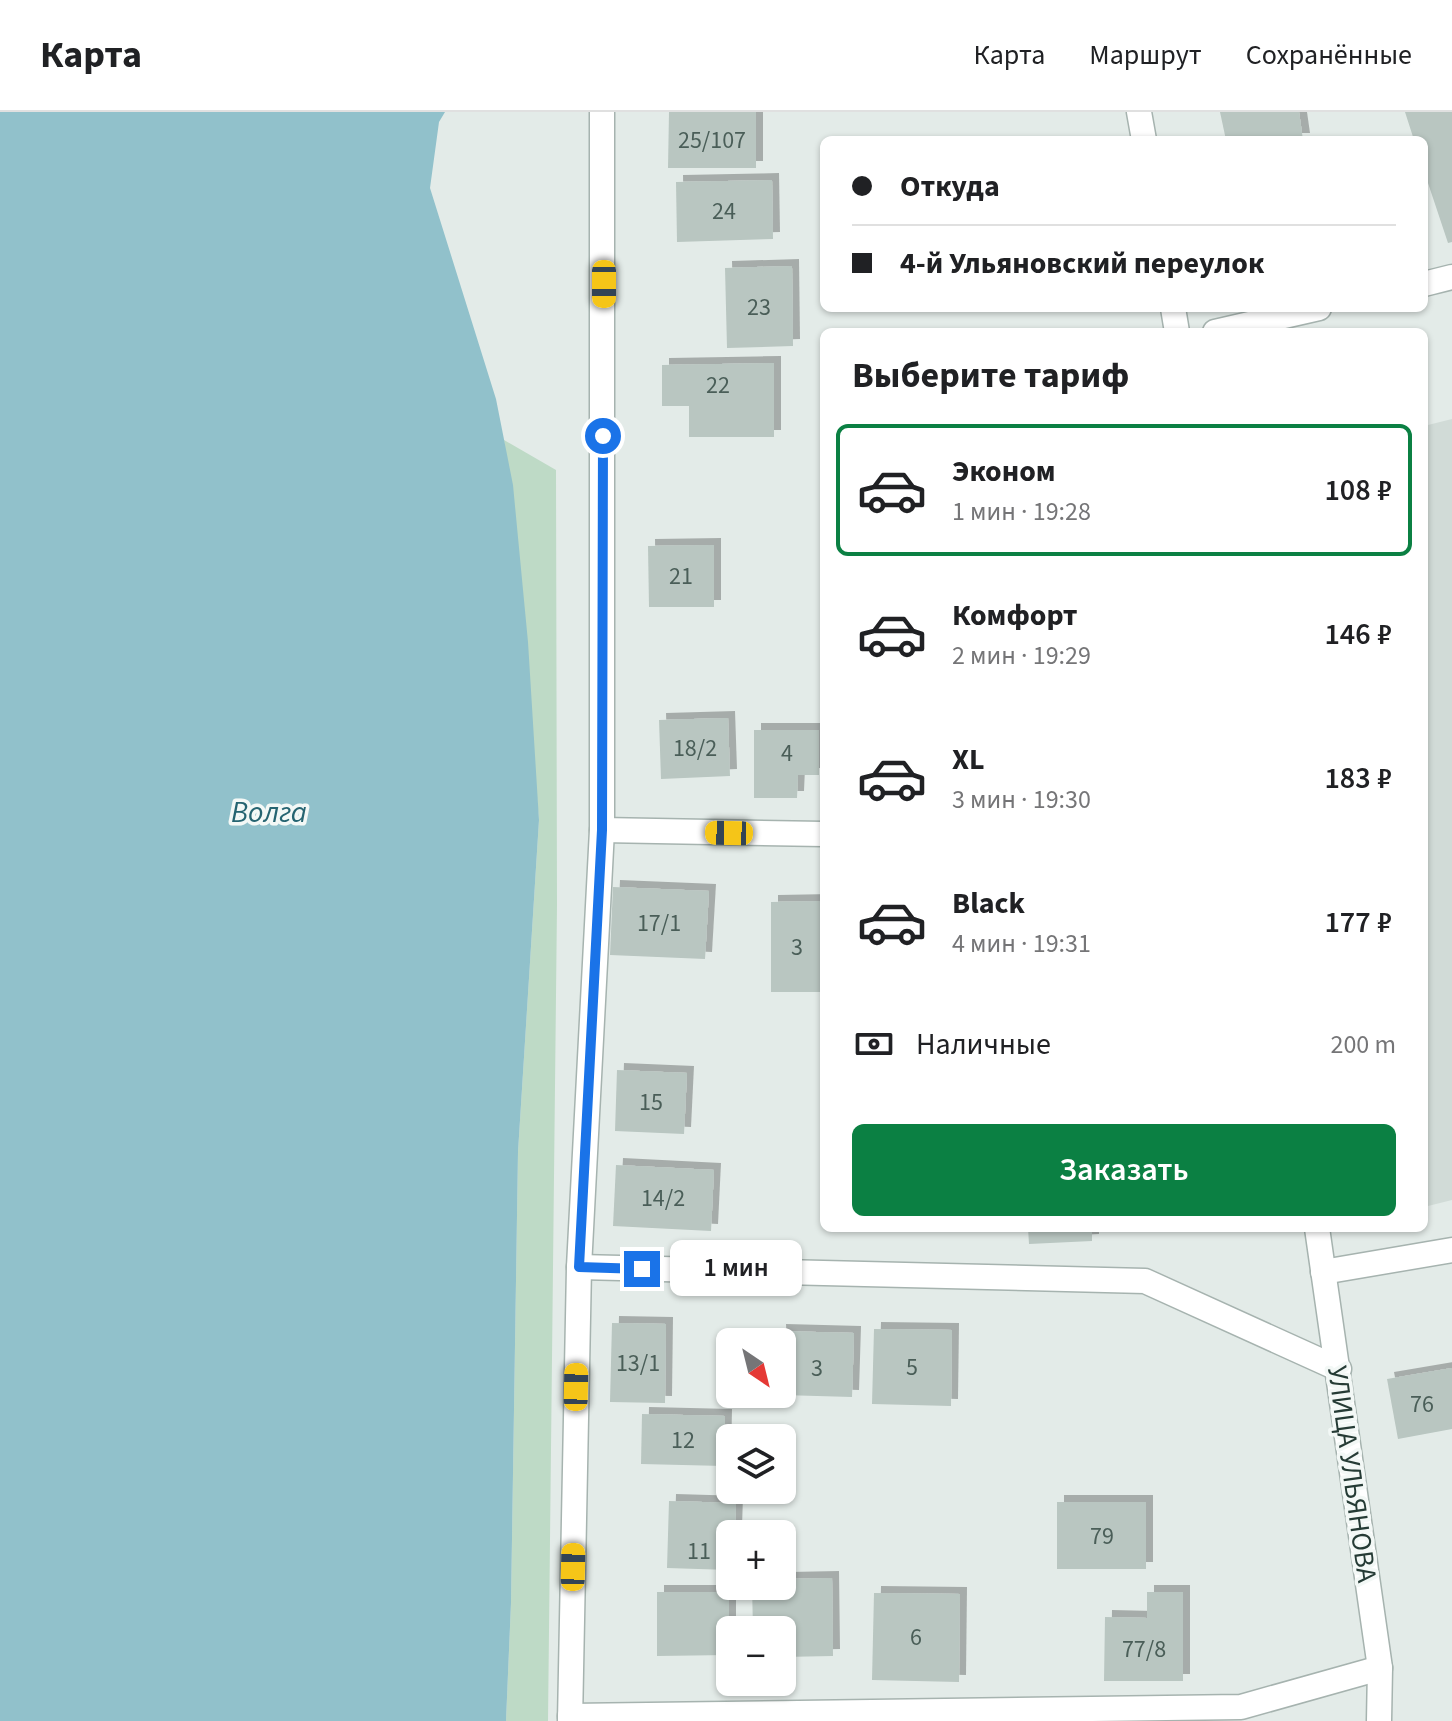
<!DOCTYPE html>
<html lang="ru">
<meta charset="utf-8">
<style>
body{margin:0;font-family:"Source Sans 3",sans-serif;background:#f6f6f6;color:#202124;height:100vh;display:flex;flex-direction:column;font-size:30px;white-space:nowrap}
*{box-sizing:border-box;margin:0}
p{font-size:26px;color:#757577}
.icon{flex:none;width:44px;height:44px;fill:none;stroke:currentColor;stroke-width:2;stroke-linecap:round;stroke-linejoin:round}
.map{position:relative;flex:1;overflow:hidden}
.sheet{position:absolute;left:820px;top:216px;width:608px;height:904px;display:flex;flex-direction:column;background:#fff;border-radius:12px;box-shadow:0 2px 6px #0004}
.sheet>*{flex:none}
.banner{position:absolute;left:820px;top:24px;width:608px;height:176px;border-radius:12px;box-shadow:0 2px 6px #0004;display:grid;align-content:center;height:176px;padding:0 32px;background:#fff}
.needle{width:52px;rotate:145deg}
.buttons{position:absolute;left:716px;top:1216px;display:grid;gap:16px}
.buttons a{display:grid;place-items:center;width:80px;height:80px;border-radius:12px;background:#fff;box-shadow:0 2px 6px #0004;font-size:40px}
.end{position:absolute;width:36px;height:36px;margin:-18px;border:10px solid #1a73e8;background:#fff;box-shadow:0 0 0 4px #fff}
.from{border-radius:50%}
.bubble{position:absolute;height:56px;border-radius:12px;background:#fff;box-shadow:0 2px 6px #0004;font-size:26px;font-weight:600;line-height:56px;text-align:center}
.car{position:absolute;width:24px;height:48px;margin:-24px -12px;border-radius:10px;box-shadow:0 0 6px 2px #0007;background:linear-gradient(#f5c518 24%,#345 0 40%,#f5c518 0 76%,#345 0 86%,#f5c518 0)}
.banner b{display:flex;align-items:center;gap:28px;height:76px;font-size:30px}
.banner b+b{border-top:2px solid #e0e0e0}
.banner i{width:20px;height:20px;background:#202124}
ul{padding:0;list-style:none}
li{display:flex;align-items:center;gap:24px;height:132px;margin:0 16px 12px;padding:0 16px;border:4px solid transparent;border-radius:12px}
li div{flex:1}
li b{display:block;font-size:30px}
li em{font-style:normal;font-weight:600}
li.selected{border-color:#0b8043}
li>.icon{width:72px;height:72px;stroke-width:1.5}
h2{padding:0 32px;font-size:36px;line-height:96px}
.pay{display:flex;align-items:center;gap:20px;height:88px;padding:0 32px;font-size:30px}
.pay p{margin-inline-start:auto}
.action{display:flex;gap:16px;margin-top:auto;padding:16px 32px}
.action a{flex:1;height:92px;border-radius:12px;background:#0b8043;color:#fff;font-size:32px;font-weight:600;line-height:92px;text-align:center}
header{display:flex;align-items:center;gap:48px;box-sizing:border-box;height:112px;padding:0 40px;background:#fff;border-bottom:2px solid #e0e0e0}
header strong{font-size:38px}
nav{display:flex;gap:44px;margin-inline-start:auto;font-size:28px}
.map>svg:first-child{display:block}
</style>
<header>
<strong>Карта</strong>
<nav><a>Карта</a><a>Маршрут</a><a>Сохранённые</a></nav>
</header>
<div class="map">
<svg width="1452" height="1609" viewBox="0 0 1452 1609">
<defs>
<filter id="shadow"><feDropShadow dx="7" dy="-7" stdDeviation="0" flood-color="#0004"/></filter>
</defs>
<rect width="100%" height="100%" fill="#e3ebe8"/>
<!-- built -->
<polygon fill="#d1dbd7" points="1452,307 1452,1088 1424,1095 1424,314"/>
<!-- green -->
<polygon fill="#bedac6" points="504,328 556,358 557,793 548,1609 506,1609 511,1491 518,1040 539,708"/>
<!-- water -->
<polygon fill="#91c1cb" points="0,0 445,0 439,10 430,76 496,287 513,373 528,530 539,708 518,1040 511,1491 506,1609 0,1609"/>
<!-- building -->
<g fill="#b9c6c1" filter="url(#shadow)">
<polygon points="669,0 756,0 756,56 668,56"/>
<polygon points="1220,0 1299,0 1303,28 1226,28"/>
<polygon points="1405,0 1452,0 1452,130 1448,131 1424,59 1424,28 1414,28"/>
<polygon points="772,68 773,127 677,130 676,70"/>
<polygon points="792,154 793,234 727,236 725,156"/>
<polygon points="774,251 774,325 689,325 689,294 662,294 662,253"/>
<polygon points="714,433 714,495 649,495 648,434"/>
<polygon points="728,606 730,664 661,667 659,608"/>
<polygon points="754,618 819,618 819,663 798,663 797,686 754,686"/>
<polygon points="613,775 709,779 705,847 610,843"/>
<polygon points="824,789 824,880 771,880 771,790"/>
<polygon points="617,958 687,961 684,1022 615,1019"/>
<polygon points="616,1053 714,1058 711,1119 613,1114"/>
<polygon points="1028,1116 1092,1116 1092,1129 1029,1132"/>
<polygon points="612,1211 666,1212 665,1291 610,1290"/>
<polygon points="874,1217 952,1218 951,1294 872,1292"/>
<polygon points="779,1219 854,1221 852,1285 782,1283"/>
<polygon points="1452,1256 1452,1317 1398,1327 1387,1267"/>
<polygon points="642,1302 725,1304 724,1354 641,1352"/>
<polygon points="669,1389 736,1391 735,1422 730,1422 730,1458 667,1456"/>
<rect x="1057" y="1390" width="89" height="67"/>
<polygon points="832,1466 833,1544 782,1545 782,1518 753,1518 752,1474 782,1474 782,1467"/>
<polygon points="657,1480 729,1480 729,1543 657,1544"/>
<polygon points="1147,1480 1183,1480 1183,1569 1104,1569 1105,1505 1147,1506"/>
<polygon points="874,1481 960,1482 959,1570 872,1568"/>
</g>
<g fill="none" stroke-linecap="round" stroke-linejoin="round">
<!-- minor casing -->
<g stroke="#a6b3af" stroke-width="27">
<g id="minor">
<polyline points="1139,0 1144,28"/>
<polyline points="1424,172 1452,165"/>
<polyline points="1173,196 1177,220"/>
<polyline points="1215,220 1319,196"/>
<polyline points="602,718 824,722"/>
<polyline points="1317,1116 1380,1556 1379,1609"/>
<polyline points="579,1155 1145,1169 1339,1257"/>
<polyline points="1323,1160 1452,1138"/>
<polyline points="570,1604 1241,1595 1380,1556"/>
<polyline points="570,1609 579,1155 602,718 602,0"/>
</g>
</g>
<!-- minor -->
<use href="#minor" stroke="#fff" stroke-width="24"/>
</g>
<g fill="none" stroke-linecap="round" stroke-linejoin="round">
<!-- route -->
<polyline stroke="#1a73e8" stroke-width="10" points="603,324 602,718 579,1155 642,1157"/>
</g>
<g text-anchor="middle" stroke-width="7" stroke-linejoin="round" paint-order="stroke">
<!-- number labels -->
<g font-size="24" fill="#4a5e58">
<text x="712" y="36">25/107</text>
<text x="724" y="107">24</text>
<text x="759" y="203">23</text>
<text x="718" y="281">22</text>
<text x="681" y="472">21</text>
<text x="695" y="644">18/2</text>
<text x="787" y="649">4</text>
<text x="659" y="819">17/1</text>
<text x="797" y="843">3</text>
<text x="651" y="998">15</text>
<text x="663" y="1094">14/2</text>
<text x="638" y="1259">13/1</text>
<text x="912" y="1263">5</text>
<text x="817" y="1264">3</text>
<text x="1422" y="1300">76</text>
<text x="683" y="1336">12</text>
<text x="1102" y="1432">79</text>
<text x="699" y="1447">11</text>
<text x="916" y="1533">6</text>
<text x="1144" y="1545">77/8</text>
</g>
<!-- street labels -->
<g font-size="28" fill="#253b35" stroke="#f3f8f6">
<text transform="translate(1353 1362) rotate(82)" y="10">УЛИЦА УЛЬЯНОВА</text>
</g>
<!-- water labels -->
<g font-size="30" font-style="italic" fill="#256471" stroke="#f3f8f6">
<text x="269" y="710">Волга</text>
</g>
</g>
</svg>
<div class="buttons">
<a><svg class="needle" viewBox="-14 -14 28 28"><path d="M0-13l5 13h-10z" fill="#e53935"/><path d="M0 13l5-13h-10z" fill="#757577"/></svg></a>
<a><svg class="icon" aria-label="layers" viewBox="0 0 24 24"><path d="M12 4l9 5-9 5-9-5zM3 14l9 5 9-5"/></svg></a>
<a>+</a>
<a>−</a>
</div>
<i class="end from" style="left:603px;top:324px"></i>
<i class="end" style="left:642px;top:1157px"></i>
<div class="bubble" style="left:670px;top:1128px;width:132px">1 мин</div>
<i class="car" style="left:604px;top:172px;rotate:180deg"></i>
<i class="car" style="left:729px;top:721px;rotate:271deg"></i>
<i class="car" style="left:576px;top:1275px;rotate:1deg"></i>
<i class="car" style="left:573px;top:1455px;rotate:1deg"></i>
<div class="banner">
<b><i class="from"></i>Откуда</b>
<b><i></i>4-й Ульяновский переулок</b>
</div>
<section class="sheet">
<h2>Выберите тариф</h2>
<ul>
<li class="selected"><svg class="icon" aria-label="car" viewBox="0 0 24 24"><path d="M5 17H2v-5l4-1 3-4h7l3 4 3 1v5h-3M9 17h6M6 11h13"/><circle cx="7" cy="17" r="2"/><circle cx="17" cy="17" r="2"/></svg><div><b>Эконом</b><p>1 мин · 19:28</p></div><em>108 ₽</em></li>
<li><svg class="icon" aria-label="car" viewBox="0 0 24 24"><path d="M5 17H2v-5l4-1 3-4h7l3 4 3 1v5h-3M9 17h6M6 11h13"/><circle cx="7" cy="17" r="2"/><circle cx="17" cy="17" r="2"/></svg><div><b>Комфорт</b><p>2 мин · 19:29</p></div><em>146 ₽</em></li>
<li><svg class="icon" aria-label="car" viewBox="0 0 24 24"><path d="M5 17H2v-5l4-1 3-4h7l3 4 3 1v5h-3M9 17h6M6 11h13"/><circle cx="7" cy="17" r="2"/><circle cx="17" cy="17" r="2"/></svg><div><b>XL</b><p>3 мин · 19:30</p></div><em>183 ₽</em></li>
<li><svg class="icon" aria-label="car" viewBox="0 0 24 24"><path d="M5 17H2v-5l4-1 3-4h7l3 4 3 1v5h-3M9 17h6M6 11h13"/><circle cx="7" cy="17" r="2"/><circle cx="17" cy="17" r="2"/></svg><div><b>Black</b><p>4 мин · 19:31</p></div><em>177 ₽</em></li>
</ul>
<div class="pay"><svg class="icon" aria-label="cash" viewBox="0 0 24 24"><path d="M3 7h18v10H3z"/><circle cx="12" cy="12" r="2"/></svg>Наличные<p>200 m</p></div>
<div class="action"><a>Заказать</a></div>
</section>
</div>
